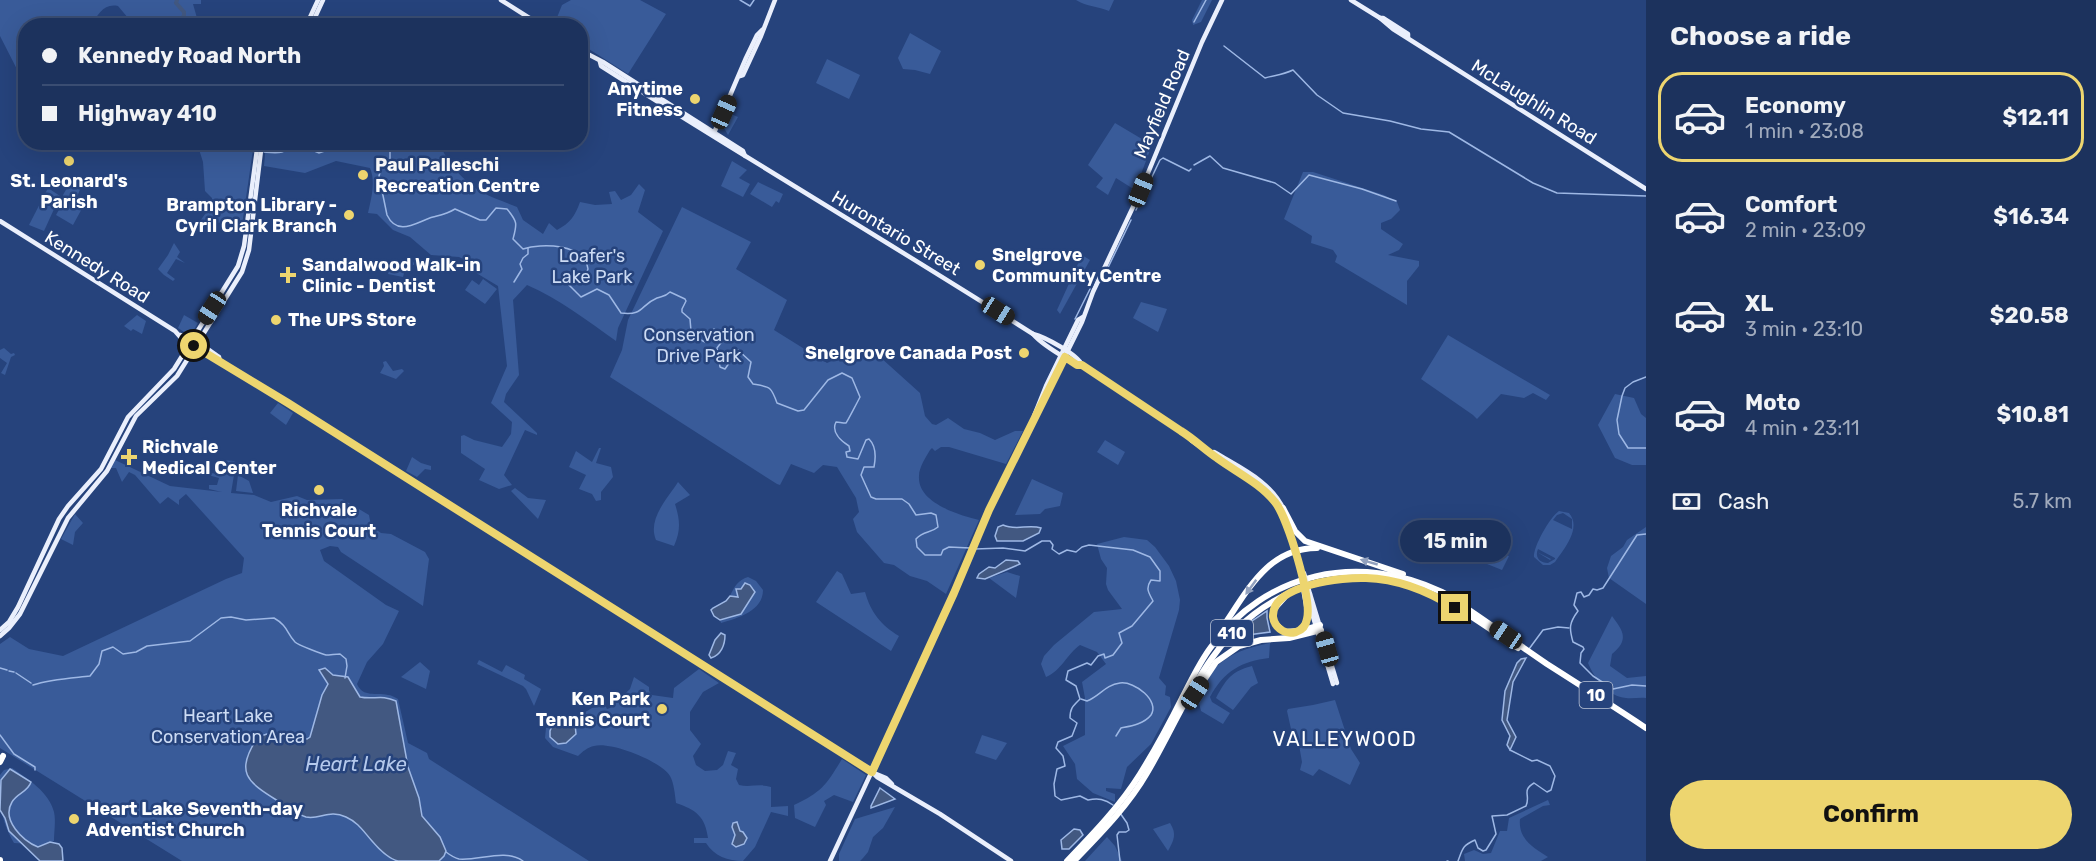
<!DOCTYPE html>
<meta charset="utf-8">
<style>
body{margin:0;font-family:Rubik,sans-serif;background:#253a63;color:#f1f3f6;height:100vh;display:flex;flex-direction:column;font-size:22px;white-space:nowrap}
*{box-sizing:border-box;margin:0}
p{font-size:20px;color:#a0aabc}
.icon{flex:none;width:33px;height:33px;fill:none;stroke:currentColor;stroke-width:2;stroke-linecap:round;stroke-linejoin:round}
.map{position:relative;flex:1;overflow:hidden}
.sheet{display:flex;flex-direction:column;background:#1c325d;width:450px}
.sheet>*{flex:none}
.guide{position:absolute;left:18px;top:18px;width:570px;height:132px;border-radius:24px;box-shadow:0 6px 24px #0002,0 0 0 2px #3a4d72;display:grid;align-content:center;height:132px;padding:0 24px;background:#1c325d}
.end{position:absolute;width:27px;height:27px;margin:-14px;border:8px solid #edd56f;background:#111;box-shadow:0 0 0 3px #111}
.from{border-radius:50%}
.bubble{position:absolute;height:42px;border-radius:21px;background:#1c325d;box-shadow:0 6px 24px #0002,0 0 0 2px #3a4d72;font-size:20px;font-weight:700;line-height:42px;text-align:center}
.car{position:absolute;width:18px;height:36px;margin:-18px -9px;border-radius:8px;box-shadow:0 0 4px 2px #0007;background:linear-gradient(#222 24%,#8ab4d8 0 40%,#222 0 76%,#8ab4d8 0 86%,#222 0)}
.guide b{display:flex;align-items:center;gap:21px;height:57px;font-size:22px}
.guide b+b{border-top:2px solid #3a4d72}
.guide i{width:15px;height:15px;background:#f1f3f6}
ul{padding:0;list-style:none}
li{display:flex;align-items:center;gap:18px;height:90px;margin:0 12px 9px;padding:0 12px;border:3px solid transparent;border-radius:24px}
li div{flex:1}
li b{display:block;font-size:22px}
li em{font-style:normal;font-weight:700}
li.active{border-color:#edd56f}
li>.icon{width:54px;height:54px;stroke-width:1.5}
h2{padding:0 24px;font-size:27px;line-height:72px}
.pay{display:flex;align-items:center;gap:15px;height:66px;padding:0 24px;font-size:22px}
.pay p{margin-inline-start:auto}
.primary-button{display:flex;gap:12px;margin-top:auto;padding:12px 24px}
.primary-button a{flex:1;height:69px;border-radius:36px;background:#edd56f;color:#111;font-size:24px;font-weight:700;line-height:69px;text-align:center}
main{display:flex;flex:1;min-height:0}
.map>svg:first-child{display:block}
</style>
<main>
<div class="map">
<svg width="1646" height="861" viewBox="0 0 1646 861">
<rect width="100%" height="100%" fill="#26437c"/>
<!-- green -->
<g fill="#395b99" fill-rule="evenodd">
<path d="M0 0H201V4H193L199 25H134L118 6C104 3 97 15 92 25L26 26 25 85 0 36Z"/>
<polygon points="571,0 640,0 666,14 628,74 581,44 580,26 554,25 562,5"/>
<path d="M1076 0H1114L1109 11C1098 6 1087 7 1076 0Z"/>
<polygon points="1202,0 1212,0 1201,22 1193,25 1192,20"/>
<polygon points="910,33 941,51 930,74 915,70 903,69 898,58"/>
<polygon points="827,59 860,75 849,99 816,83"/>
<polygon points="729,113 738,117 728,135 723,126"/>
<polygon points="1115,123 1152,145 1135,190 1116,178 1108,195 1096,187 1103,178 1088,165"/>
<polygon points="197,143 254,143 242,225 200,221 211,206 212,198 205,191 203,162"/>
<path d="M266 143H440C445 161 465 183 482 192 492 198 505 202 517 207L523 220 543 234 549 223 557 230C570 223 575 216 580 202L595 205 612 204 609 192 615 191 621 200 631 195 639 184 645 190 638 212 663 231 618 328 616 341C588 321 559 299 527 285L513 300 519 375 506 394 504 402 537 433V435L525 430 504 475 512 485 499 489 479 480 485 469 461 453V436L464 435 474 440 502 447 511 434 512 422 491 403 507 366 498 286 473 271 476 265 459 257 431 255 410 237 393 230 377 214 368 213C371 199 376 182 370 168L336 161 305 173 264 166Z"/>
<polygon points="732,161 747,170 739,178 750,184 743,197 721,186"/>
<polygon points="1303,172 1313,172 1384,195 1397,202 1400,210 1391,219 1381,223 1381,229 1403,244 1399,250 1388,255 1419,261 1419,266 1407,281 1407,305 1335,262 1337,256 1333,250 1311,243 1312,236 1284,219"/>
<polygon points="72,179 82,185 76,199 85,203 73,225 56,215 65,199 63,195"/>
<polygon points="758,182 783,194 779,203 776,201 772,207 750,194"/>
<polygon points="48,188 60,196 44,231 29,225"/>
<path d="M682 207 751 242 736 269 787 300 774 330 827 363 836 359 871 353 880 357 920 393 925 416 932 424 936 425 948 418 964 429 980 433 995 440 1015 431H1023L1006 464 949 447H941L935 451 932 448 930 450C926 457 919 467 919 476 917 503 959 515 979 520L946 594 927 581 910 576 894 565 884 563 857 532 853 519 859 512 856 498 837 467 823 465 814 473 791 464 780 485 777 484 610 377 622 350 628 320Z"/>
<polygon points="174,243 180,252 177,257 185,263 176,259 167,273 175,279 173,281 164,275 158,269 168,255"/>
<polygon points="1082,255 1090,260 1060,314 1057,310"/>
<polygon points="411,259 415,264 405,270 403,277 388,274 391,264 404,269"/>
<polygon points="483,279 497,289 485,304 465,290 472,280 479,285"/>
<polygon points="1141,302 1167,309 1158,332 1133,318"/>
<polygon points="137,315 146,321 142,334 133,329 131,331 124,326"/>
<polygon points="184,315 198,323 190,336 178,328"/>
<polygon points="1448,335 1550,395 1546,400 1533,393 1524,398 1501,394 1477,419 1473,415 1421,379"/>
<polygon points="4,348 11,354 14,353 15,355 11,357 5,375 1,373 7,363 0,358 0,350"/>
<polygon points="386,361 393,371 402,369 404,371 396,379 380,373 384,366 383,362"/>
<polygon points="1615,394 1634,398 1641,414 1646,418 1646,465 1632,465 1615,458 1598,425"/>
<polygon points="278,403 293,413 286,425 270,413"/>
<polygon points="1105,440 1125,452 1118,465 1097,452"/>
<polygon points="599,448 601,448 596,463 611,467 613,477 601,492 601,500 596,501 592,494 579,489 586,475 569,467 576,451 592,462"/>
<polygon points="412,457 421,463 431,466 431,470 425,469 417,477 406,471"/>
<path d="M115 460 170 486 222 492 209 489V485H217L219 478 208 475 209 473 221 474 222 460 234 461 236 463 231 493 254 495 271 502 297 496 307 500 342 499 369 515 371 526 381 533 391 534 425 552 429 559 423 606 341 552 338 547 330 546 320 550 324 561 386 605 399 611 383 644 367 662 357 684C363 698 376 692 388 695 391 695 394 697 398 699L408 743 427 753 429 759 589 861H182L0 748V644L10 637 29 649 63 656 226 579 242 573 244 558 186 494 179 500V505L168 497 160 504 135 475 129 472 122 482 116 468H110Z"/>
<polygon points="238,475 249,481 253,493 236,491"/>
<polygon points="1032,479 1063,493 1060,506 1045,509 1040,514 1015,515"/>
<path d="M678 482 690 495 675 504C680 520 681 530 674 546L656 540C647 519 668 498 678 482Z"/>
<polygon points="515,488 528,498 546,500 538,519 511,491"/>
<path d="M1559 511 1569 513C1582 528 1564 549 1555 562L1550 565H1543L1534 557C1533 547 1550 517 1559 511ZM1563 513 1572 519V529L1553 520 1557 515ZM1538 549 1555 558V559L1548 563C1541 563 1536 559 1537 552L1550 560 1551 559 1537 552Z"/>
<polygon points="75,514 83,523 75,532 73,545 61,539"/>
<polygon points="1646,527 1646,604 1609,578 1607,568 1611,556 1623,547 1627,540"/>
<path d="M1124 537 1147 540 1155 547 1169 566 1176 581 1180 600 1179 610 1159 678 1166 686 1165 695 1170 697 1171 707 1151 744 1127 767 1121 789 1106 788V791L1115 794V802L1093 793 1077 779 1075 764 1063 746 1085 735V698L1082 682 1106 664 1097 652 1080 645C1067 654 1061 671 1046 677L1041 664 1044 656 1054 645 1094 612 1122 609 1108 590 1106 584 1107 568 1101 559 1097 544Z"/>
<polygon points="1494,552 1509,556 1502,570 1487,564"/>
<path d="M837 571 842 574 851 594 865 592C871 613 881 625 899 636L891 651 816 602Z"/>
<polygon points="1007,572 1020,576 1016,598 989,578"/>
<path d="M748 577 756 581 763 590C763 611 738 618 721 623L720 620C743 617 745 608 754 589L748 583 741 589H736L738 597 730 596C734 587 738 580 748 577Z"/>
<path d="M1612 616C1624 632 1629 640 1612 654L1610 666 1627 678 1646 676V698C1639 697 1633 699 1626 698 1609 697 1594 678 1588 663Z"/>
<path d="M1270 643 1269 658C1242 661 1224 671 1210 697L1212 702 1230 713 1223 724 1201 711 1197 695C1214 660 1233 651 1270 643Z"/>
<polygon points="479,660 502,672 506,665 525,675 524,679 541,689 534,706 526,689 523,686 477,664"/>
<polygon points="420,662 430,671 426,689 401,677"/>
<path d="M1252 666 1258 683 1251 687 1233 710 1216 698C1226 679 1232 671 1252 666Z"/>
<path d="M699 669 719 683 703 692 690 712V730L701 744 693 756 696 765 705 771 717 770 723 765 728 751 736 753 731 765 738 769 736 779 739 785C750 788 760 783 771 787V807L788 806V816L771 812 755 847 743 861C728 861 714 856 706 843H694V838H708C705 816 696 810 676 803 675 795 674 783 670 776 661 761 610 741 594 746 588 747 582 752 578 756L553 747 545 738 546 728 551 726 554 721 572 720 592 708 605 705 607 709 610 708 630 689 634 677 649 687V691L652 695 673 698 674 688Z"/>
<polygon points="1335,700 1351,749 1360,763 1350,785 1319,769 1313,776 1300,770 1302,762 1299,745 1296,743 1296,729 1291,729 1287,711 1288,709 1313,705"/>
<polygon points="982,735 1007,743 996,760 975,753"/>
<path d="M842 759 866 775 853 802 834 795 824 801 826 805 815 827 795 818 794 805C822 792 826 785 842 759Z"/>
<path d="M12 768C28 779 49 792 54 812 56 821 54 832 54 841L38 847 31 844 14 843C0 819 0 803 0 775L4 770Z"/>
<path d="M1548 800 1550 805 1543 806 1520 819C1518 839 1533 847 1548 857L1541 861H1465L1464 854 1474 850 1483 854 1491 853 1500 831H1507L1509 818Z"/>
<polygon points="895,807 883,828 873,837 868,852 863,858 860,861 839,861 839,854 855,819"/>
<path d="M1170 823C1177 834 1174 840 1168 851L1153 829Z"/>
<polygon points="1107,837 1115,846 1122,861 1085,861"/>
</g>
<!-- water -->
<g fill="#425881" stroke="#9eb8e5" stroke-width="1.5">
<polygon points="312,143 312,142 361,143 345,144 319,153 314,151"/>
<path d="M1003 525C1015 531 1029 524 1041 528L1039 533 1023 541H997L995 536 998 527Z"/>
<polygon points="1006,560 1018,561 1020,564 985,579 977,578 979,574 989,567 995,568"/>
<polygon points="745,583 750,585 755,592 741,614 720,620 714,616 711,610 713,608 726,601 730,596 738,597 736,589 741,589"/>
<polygon points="1267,611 1267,618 1270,632 1240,636 1240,634 1252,621"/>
<path d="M721 633 725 635C725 645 721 655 711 658L709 655 715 640Z"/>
<polygon points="1526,658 1513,682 1507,720 1516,737 1510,750 1507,745 1510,736 1502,720 1505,691 1517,663 1521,659"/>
<path d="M325 668 333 675 348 677 360 697C374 700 381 694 396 701L408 767 419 798 422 816 440 837 446 851 444 856 439 861C429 861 407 861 398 861 389 859 378 848 372 841 363 831 359 823 346 817 329 809 320 820 306 817 296 814 286 806 278 801 247 782 234 772 258 737L267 734 276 735 307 739 310 737 322 695 328 684 319 670Z"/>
<polygon points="566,722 575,724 576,734 566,743 558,744 550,737 550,731 552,726"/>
<path d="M10 769 31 782C28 792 17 793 12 802 1 820 23 841 38 847L50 842 59 844 62 848 63 861H40L9 831 5 818 0 810 1 780Z"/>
<polygon points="880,788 895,799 871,808 871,806"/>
<polygon points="737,822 740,831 743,832 747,838 744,844 736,847 732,844 735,835 732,827 733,823"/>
<polygon points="1074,829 1080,830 1083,835 1069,849 1062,849 1061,840"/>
</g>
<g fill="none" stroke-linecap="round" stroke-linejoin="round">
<!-- stream -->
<g stroke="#9eb8e5" stroke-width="1.5">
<polyline points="740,0 750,6 754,0"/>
<polyline points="1194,22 1206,0"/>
<path d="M1224 46 1265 78C1276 75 1282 75 1293 70L1317 95 1343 113 1390 121 1421 129 1449 132 1533 183 1557 193 1646 196"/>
<path d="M392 142 390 145V161L381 169 379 176 387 215C398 238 418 221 433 217 441 215 447 214 455 209L480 220H486L496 208 507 209C518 222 517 224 513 239L523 249C541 243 584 243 588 269 582 284 578 276 568 284L581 297 597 289 609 295 621 313C644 316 640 305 657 298 662 296 665 297 670 292L685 299 686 301 682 309V312L690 319 691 331 697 338 705 342 708 340 707 334 714 329 723 335V340L717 348 720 367 725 369 738 350 751 362 748 377 753 384C770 387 771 386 777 403L798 411 804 410 828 380 842 373 852 378 860 397C859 399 847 422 846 423 842 423 839 422 836 422 831 432 841 441 849 446L850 451 846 452 847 457 858 459 866 440 869 439C876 446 876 457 874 467H864L861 475 871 497 876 499H902L909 504 916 515 931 513 936 515 938 527C930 534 924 530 916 539L917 547 925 555H941L943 550 949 547 970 548"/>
<path d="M264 152C276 153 287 155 294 142"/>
<polyline points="1194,165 1210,156 1223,168 1275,183 1291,194 1309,175 1362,189 1396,201"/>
<polyline points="1136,210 1160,160 1163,158 1189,171 1191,169"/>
<polyline points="514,282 522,269 520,264 523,258 528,254 528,248"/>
<polyline points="1101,282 1131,220"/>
<polyline points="1075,319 1095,279"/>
<polyline points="1646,377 1633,382 1625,388 1622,396 1617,420 1619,434 1628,448 1646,448"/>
<path d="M1646 534 1637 535 1603 588 1597 590 1593 589 1589 595 1584 597 1581 592 1577 593 1574 605 1578 611C1569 623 1569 628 1573 642L1583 647 1584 649 1581 653 1580 663 1593 676 1613 689 1632 685 1646 686"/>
<path d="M975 549 1003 548 1025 551 1042 541H1050L1053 545 1052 549 1059 554 1067 550 1076 552 1082 547 1089 545 1133 550 1150 557 1160 571V581L1151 580C1145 589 1149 593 1153 601L1132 626 1119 633 1122 643 1113 655 1105 658 1104 654 1098 656 1091 665 1087 663 1068 671 1066 680 1076 686 1080 699C1073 706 1070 708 1070 718L1077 723 1072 736 1058 742 1056 748 1063 756 1065 766 1057 769 1054 784 1055 796 1061 800 1080 796 1088 800C1098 798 1105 799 1113 805"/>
<polyline points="1529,649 1543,630 1558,627 1569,628"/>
<polyline points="0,668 7,670"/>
<polyline points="9,671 14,672"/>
<polyline points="16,673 31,683"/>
<path d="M33 685C50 679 72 678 90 676L99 664 102 651 113 647 123 654 136 652 147 646 190 641 221 618 231 617 246 620 274 618C288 626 286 632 295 642 298 645 322 654 326 655 330 655 336 654 340 654L346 659 347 666 345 678"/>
<path d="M1081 699 1087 701C1100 696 1105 685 1120 683 1135 681 1160 701 1151 715 1144 724 1131 726 1121 728L1116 736"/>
<polyline points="0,735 14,754 35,767 35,770"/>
<path d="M446 852C450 855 454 858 459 859 479 861 505 848 523 861"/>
<polyline points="1120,861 1117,835 1119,832 1126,832 1129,830 1127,823 1120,813"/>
<polyline points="1447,861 1448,861"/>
<path d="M1458 861C1463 848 1462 846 1475 840L1478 848 1483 851 1486 850 1496 834 1492 816 1507 815 1526 806C1531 795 1521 791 1534 783L1547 792 1551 790 1555 776 1550 766 1537 760 1532 761 1510 750"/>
</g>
<!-- river -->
<g stroke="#425881" stroke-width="4">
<polyline points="172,26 184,16 184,12 176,3 177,0"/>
<polyline points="231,142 242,148 255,151"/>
</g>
<!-- major -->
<g stroke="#eaeffc" stroke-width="4.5">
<polyline points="501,0 542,26"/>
<polyline points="1351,0 1380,18 1383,18 1408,34 1408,37"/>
<polyline points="1380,18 1393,29 1646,189"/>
<polyline points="306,26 318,0"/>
<polyline points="311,26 323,0"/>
<polyline points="580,50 603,62 743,151 745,156"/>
<path d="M600 62 601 66C744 157 890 243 1033 334 1045 337 1077 354 1082 365L1187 435 1192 441C1216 458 1256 479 1274 501 1290 520 1296 550 1301 574"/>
<polyline points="740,76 743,75 761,36 775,0"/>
<polyline points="714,133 746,58 757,35 762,30"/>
<polyline points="0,221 175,331 182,339 217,361 220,361 288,403 805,729 872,772 877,777 940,814 1011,861"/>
<path d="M1033 334C1044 347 1063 356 1077 365H1082"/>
<path d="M180 335C194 337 208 350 219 357L220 361"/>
<polyline points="1034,416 1046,386 1078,320 1083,317"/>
<path d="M1214 452C1240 468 1271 481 1284 510"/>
<polyline points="1310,594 1337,683"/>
<polyline points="1309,603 1333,684"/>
<polyline points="0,630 9,622 18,607 59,519 68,506 101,469 128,417 174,369 238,266 244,246 258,142"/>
<polyline points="0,636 9,628 20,614 68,518 107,471 136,416 177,376 242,272 249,250 262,142"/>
<polyline points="874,773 886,778 892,784"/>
<polyline points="830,861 929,649 989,510 1082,322 1093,292 1141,190 1202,42 1222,0"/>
</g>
<!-- highway -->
<g stroke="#fff" stroke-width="6">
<polyline points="1283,508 1295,531 1305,541 1403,574"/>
<path d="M1284 598 1274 609V622L1284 632 1299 631C1313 619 1306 605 1304 589"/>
<path d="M1222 628C1247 592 1267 548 1317 548"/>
<polyline points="1300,631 1320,625"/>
<polyline points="1198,689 1216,662 1239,646 1261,640 1289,638 1321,630"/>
<polyline points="0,762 3,756"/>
<polyline points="0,860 0,861"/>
<path d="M1067 861C1093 834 1120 806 1140 774 1155 750 1169 724 1182 698 1191 681 1199 663 1211 647 1265 572 1359 552 1442 592 1452 597 1462 605 1472 612 1497 629 1522 647 1547 664 1580 685 1613 706 1646 728"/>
<path d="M1074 861C1100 834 1128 806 1147 773 1169 736 1187 693 1212 658 1259 590 1347 557 1425 591 1457 605 1488 628 1518 648"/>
</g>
<!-- major-bridge -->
<g stroke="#eaeffc" stroke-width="4.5">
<polyline points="1304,573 1310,594"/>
<polyline points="1301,574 1304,589"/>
</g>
</g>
<!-- one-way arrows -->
<defs><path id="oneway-solid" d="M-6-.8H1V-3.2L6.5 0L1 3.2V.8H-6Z" transform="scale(1.5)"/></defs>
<g fill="#92a1be">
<use href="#oneway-solid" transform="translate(1369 562) rotate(-164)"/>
<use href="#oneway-solid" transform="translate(1251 587) rotate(126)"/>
</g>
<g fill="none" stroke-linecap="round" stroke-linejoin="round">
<!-- route -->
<path stroke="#edd56f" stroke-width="8" d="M194 346 288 403 872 772 954 593 989 510 1065 357 1077 365H1082L1181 431C1194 439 1205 450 1217 458 1236 472 1260 483 1275 502 1288 518 1312 599 1307 619 1306 625 1302 630 1296 632 1292 633 1287 633 1283 631 1277 628 1274 623 1273 617 1271 584 1345 577 1366 578 1399 579 1428 591 1455 608"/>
</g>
<!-- markers -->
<g fill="#edd56f" stroke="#26437c" stroke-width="2">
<circle cx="695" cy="99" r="6"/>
<circle cx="69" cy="161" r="6"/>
<circle cx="363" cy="175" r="6"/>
<circle cx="349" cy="215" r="6"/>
<circle cx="980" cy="265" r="6"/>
<path d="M285 266h6v6h6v6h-6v6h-6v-6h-6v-6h6z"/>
<circle cx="276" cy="320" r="6"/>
<circle cx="1024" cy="353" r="6"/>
<path d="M126 448h6v6h6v6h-6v6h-6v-6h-6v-6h6z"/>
<circle cx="319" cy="490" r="6"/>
<circle cx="662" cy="709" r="6"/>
<circle cx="74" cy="819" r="6"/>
</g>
<g text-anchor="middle" stroke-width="5" stroke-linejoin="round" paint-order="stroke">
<!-- shield labels -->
<g fill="#26437c" stroke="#bec7d8" stroke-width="1.5">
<rect x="1211" y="620" width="42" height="26" rx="4.5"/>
<rect x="1579.5" y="682" width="33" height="26" rx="4.5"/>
</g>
<g font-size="16" font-weight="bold" fill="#fff">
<text x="1232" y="639">410</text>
<text x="1596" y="701">10</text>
</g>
<!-- poi labels -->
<g font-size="18" font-weight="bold" fill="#fff" stroke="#26437c" text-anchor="start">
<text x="683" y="95" text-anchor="end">Anytime<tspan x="683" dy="21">Fitness</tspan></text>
<text x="375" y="171">Paul Palleschi<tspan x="375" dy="21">Recreation Centre</tspan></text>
<text x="69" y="187" text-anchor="middle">St. Leonard's<tspan x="69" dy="21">Parish</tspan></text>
<text x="337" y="211" text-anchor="end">Brampton Library -<tspan x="337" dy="21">Cyril Clark Branch</tspan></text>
<text x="992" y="261">Snelgrove<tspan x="992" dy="21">Community Centre</tspan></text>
<text x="302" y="271">Sandalwood Walk-in<tspan x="302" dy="21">Clinic - Dentist</tspan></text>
<text x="288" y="326">The UPS Store</text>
<text x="1012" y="359" text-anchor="end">Snelgrove Canada Post</text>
<text x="142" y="453">Richvale<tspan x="142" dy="21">Medical Center</tspan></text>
<text x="319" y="516" text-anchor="middle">Richvale<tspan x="319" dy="21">Tennis Court</tspan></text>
<text x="650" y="705" text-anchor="end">Ken Park<tspan x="650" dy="21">Tennis Court</tspan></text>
<text x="86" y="815">Heart Lake Seventh-day<tspan x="86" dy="21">Adventist Church</tspan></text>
</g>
<!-- street labels -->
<g font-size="18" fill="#fff" stroke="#26437c">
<text transform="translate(1534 102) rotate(32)" y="6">McLaughlin Road</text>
<text transform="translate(1162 104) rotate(-67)" y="6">Mayfield Road</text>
<text transform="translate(896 233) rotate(31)" y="6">Hurontario Street</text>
<text transform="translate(97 267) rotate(32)" y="6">Kennedy Road</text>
</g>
<!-- park labels -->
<g font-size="18" fill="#ccdbf4" stroke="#26437c">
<text x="592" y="262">Loafer's<tspan x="592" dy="21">Lake Park</tspan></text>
<text x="699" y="341">Conservation<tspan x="699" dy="21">Drive Park</tspan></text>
<text x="228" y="722">Heart Lake<tspan x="228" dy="21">Conservation Area</tspan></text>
</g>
<!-- neighbourhood labels -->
<g font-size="20" letter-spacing="1.5" fill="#fff" stroke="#26437c">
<text x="1345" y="746">VALLEYWOOD</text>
</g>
<!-- water labels -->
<g font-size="20" font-style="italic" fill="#b5c9ec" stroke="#26437c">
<text x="356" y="771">Heart Lake</text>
</g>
</g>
</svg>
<i class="end from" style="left:194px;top:346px"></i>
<i class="end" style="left:1455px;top:608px"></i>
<div class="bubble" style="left:1400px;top:520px;width:111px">15 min</div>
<i class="car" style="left:724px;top:112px;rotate:24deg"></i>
<i class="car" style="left:1141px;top:190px;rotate:22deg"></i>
<i class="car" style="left:212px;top:308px;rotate:213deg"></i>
<i class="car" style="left:998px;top:311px;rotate:122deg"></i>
<i class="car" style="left:1506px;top:635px;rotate:304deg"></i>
<i class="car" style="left:1327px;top:649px;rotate:344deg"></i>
<i class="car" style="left:1195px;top:693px;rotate:33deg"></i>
<div class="guide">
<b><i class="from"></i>Kennedy Road North</b>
<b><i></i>Highway 410</b>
</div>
</div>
<section class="sheet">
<h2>Choose a ride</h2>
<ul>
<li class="active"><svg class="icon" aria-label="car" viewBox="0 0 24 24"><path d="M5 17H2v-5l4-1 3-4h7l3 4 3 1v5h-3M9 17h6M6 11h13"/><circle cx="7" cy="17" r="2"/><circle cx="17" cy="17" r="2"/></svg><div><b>Economy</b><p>1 min · 23:08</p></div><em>$12.11</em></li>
<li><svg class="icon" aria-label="car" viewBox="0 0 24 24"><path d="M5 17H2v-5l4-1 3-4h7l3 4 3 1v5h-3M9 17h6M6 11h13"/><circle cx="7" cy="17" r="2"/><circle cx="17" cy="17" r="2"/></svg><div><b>Comfort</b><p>2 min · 23:09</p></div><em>$16.34</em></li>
<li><svg class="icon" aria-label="car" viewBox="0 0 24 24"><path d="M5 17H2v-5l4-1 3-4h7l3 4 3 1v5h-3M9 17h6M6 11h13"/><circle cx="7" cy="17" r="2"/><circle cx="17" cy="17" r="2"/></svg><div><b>XL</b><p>3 min · 23:10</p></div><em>$20.58</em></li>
<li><svg class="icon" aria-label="car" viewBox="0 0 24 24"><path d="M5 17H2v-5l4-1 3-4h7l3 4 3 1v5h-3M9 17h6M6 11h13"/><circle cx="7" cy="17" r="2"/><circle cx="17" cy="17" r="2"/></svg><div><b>Moto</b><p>4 min · 23:11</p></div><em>$10.81</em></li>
</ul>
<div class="pay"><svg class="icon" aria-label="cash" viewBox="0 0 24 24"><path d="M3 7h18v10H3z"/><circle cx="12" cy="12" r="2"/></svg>Cash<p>5.7 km</p></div>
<div class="primary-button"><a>Confirm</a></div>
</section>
</main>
